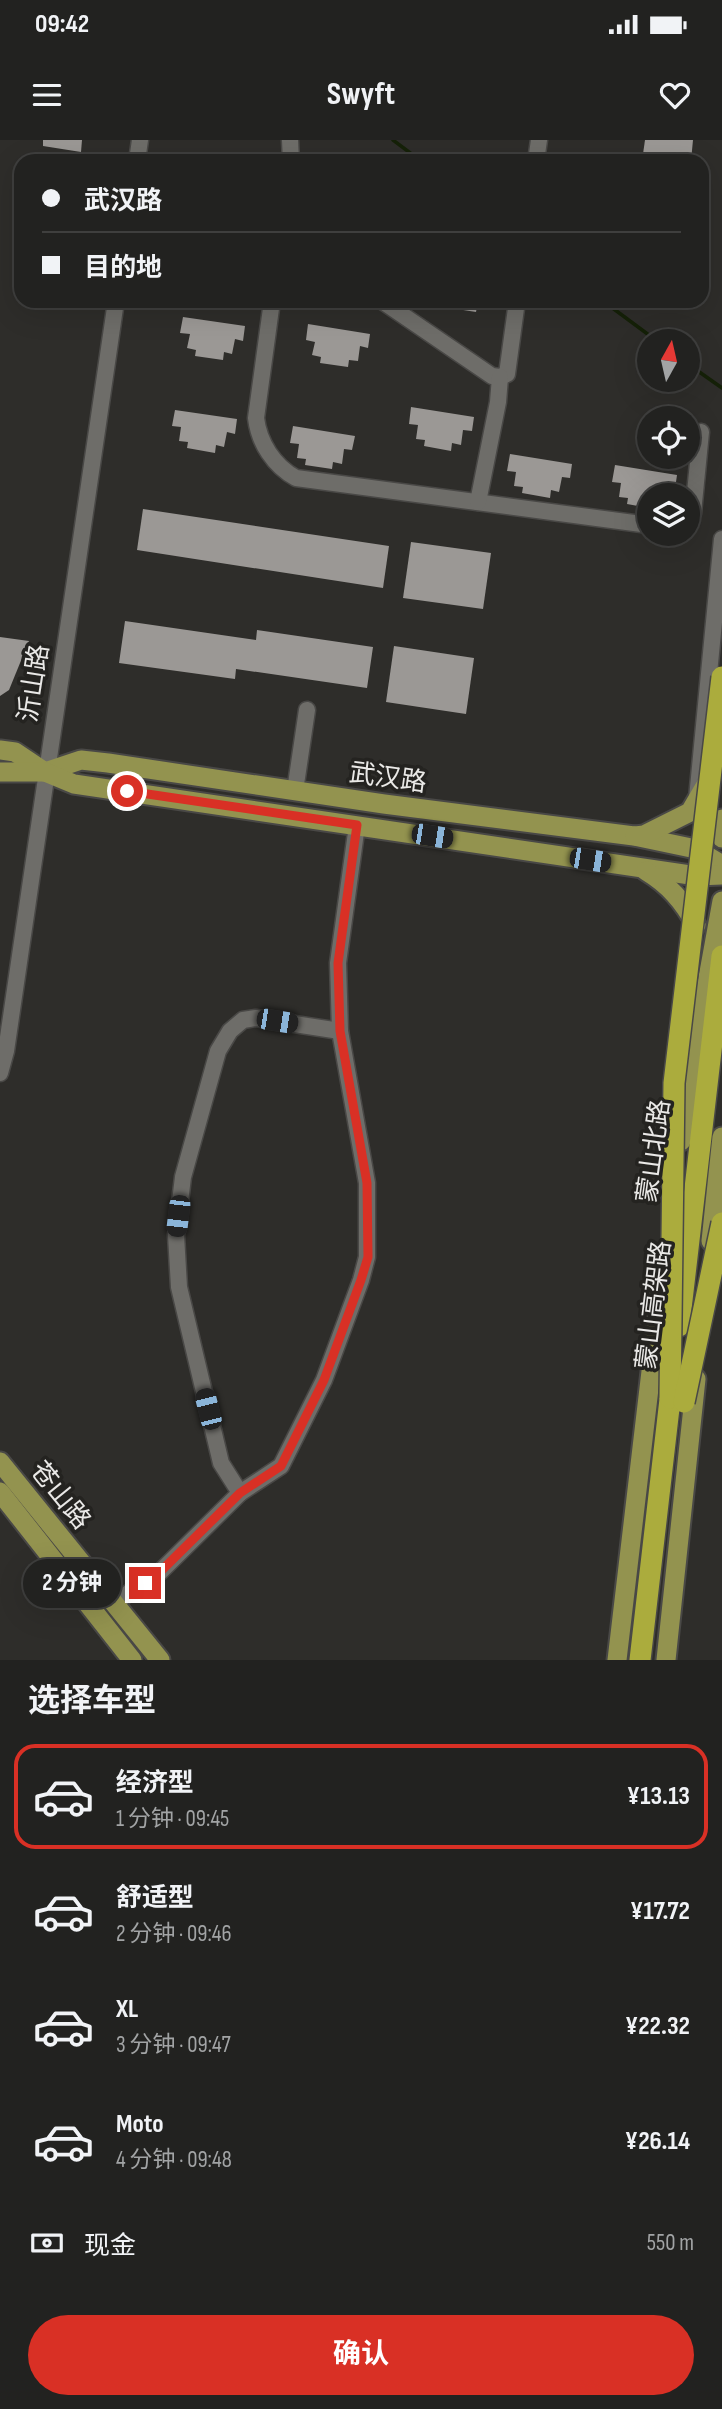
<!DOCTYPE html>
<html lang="zh">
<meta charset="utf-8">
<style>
body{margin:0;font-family:"Sofia Sans Condensed","Noto Sans SC",sans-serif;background:#2e2f2d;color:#f1f3f6;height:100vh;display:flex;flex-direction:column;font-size:26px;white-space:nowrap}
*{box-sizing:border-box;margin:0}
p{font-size:23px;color:#a2a4a5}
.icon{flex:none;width:38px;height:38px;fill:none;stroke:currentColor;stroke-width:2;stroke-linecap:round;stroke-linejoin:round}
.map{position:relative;height:1520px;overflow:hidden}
.panel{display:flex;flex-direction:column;background:#222220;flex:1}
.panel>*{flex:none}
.top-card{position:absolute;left:14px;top:14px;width:695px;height:154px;border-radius:21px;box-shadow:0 7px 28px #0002,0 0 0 2px #3f3f3e;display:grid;align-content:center;height:154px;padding:0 28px;background:#222220}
.needle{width:46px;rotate:8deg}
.fabs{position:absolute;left:637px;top:189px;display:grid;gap:14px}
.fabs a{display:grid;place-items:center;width:63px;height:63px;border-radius:50%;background:#222220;box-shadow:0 7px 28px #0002,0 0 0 2px #3f3f3e;font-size:35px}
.end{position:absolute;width:32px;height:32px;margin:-16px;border:9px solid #d93025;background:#fff;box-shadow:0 0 0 4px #fff}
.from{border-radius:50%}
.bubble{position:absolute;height:49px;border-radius:24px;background:#222220;box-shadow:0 7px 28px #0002,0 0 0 2px #3f3f3e;font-size:23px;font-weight:700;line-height:49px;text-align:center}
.car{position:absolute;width:21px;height:42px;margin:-21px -10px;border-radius:9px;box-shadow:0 0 5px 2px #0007;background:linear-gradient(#222 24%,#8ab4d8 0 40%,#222 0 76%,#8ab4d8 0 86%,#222 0)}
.top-card b{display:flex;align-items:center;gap:24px;height:66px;font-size:26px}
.top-card b+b{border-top:2px solid #3f3f3e}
.top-card i{width:18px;height:18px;background:#f1f3f6}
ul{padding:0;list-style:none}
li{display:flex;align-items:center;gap:21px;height:105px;margin:0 14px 10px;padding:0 14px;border:4px solid transparent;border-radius:21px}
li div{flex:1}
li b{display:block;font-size:26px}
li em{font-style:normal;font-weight:700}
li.active{border-color:#d93025}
li>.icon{width:63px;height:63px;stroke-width:1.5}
h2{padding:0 28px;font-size:32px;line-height:84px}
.pay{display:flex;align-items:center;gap:18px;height:77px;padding:0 28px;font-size:26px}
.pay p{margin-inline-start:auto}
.cta{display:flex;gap:14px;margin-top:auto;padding:14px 28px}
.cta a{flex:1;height:80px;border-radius:42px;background:#d93025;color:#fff;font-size:28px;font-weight:700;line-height:80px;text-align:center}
.status{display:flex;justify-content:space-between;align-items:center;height:49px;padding:0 35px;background:#222220;direction:ltr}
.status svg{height:19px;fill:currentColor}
header{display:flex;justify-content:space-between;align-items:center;height:91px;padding:0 28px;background:#222220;font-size:32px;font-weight:700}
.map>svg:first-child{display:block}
</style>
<div class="status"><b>09:42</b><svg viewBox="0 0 49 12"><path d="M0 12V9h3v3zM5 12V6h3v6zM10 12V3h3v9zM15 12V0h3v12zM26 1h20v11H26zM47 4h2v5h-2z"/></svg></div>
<header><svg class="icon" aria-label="menu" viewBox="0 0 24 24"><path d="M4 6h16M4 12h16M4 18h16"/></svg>Swyft<svg class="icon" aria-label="heart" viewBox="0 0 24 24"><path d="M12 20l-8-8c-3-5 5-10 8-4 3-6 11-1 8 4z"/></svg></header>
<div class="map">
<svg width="722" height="1520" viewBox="0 0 722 1520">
<rect width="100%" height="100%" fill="#2e2d2a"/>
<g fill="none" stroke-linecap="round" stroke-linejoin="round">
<!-- stream -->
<g stroke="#152108" stroke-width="3.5">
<polyline points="393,0 421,21"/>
<polyline points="603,161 657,201"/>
<polyline points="688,224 722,248"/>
</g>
</g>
<!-- building -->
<g fill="#9b9895">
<polygon points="43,0 82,0 81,12 43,6"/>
<polygon points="645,0 693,0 691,21 642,21"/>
<polygon points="444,161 478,161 476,172 444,167"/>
<polygon points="183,177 245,186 243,201 235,199 232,214 224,212 223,220 195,216 196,210 187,208 190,194 180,193"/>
<polygon points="308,184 370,194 368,208 360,206 358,221 349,220 348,227 320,223 321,217 312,215 315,202 306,200"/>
<polygon points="411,267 474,277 472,291 463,290 461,305 452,303 451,311 424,306 425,300 416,299 418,285 409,284"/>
<polygon points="175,270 237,279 235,294 227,292 224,307 216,305 215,313 187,308 188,302 179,301 181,287 172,286"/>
<polygon points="293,286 355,296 352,310 344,309 342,324 333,322 332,329 305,325 306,319 297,318 299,304 290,303"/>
<polygon points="510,314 572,324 570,338 562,337 559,352 551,350 550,358 522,353 523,347 514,346 516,332 507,331"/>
<polygon points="615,325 677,335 675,349 667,348 666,355 649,355 649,368 627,364 628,358 619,357 621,343 612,342"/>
<polygon points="143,369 389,406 383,448 137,410"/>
<polygon points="411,402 491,413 483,469 403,458"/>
<polygon points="125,481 256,500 257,490 373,507 367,548 236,529 235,539 119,523"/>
<polygon points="0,497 29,501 9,550 0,556"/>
<polygon points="394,506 474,518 466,574 386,562"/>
</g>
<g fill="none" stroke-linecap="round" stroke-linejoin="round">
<!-- minor casing -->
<g stroke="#494846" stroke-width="19">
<g id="minor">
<polyline points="290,0 291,21"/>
<polyline points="137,21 140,0"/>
<polyline points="536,21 539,0"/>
<path d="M272 161 256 278C259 303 274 326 296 338L649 385"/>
<polyline points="382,161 492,236 500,237 507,234 517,161"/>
<polyline points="478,362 498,262 500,237"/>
<polyline points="688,382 693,373 701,292"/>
<polyline points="295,651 307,570"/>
<polyline points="697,658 722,399"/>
<polyline points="0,933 6,911 116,161"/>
<polyline points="240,1353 281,1326 324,1240 361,1140 367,1117 367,1043 340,891 338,823 357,685"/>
<polyline points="114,1463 160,1432 240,1353 221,1323 179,1147 176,1095 183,1037 218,911 230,891 243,880 256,878 340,891"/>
</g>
</g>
<!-- major casing -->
<g stroke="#494846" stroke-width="23">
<g id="major">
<polyline points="0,610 15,612 45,632 81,620 108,623 384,664 634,696 696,709 722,725"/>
<polyline points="0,632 45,632 74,644 697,736 722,735"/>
<polyline points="722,679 722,698"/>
<polyline points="635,696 644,695 690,672 710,638"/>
<path d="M646 731C669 745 683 761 696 785"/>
<polyline points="681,1001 689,942 722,761"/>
<polyline points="711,1101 722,997"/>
<polyline points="0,1322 160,1520"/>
<polyline points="0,1352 132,1520"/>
<polyline points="617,1520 664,1121"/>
<polyline points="666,1520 696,1239"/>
</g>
</g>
<!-- highway casing -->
<g stroke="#494846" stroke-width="24">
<g id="highway">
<polyline points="679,1186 722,816"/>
<polyline points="640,1520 672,1242"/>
</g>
</g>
<!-- minor -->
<use href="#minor" stroke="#6e6d69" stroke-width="16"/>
<!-- major -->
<use href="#major" stroke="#93934f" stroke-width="19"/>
<!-- highway -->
<use href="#highway" stroke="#abac3d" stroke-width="21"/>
<!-- highway-bridge casing -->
<g stroke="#494846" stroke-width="24" stroke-linecap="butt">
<g id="highway-bridge">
<polyline points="670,1258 674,943 722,537"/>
<polyline points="684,1262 722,1083"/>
</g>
</g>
<!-- highway-bridge -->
<use href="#highway-bridge" stroke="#abac3d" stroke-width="21"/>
</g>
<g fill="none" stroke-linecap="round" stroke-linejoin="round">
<!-- route -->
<polyline stroke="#d93025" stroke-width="9" points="127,651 357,685 338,823 340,891 367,1043 368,1117 361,1140 324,1240 281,1326 240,1353 160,1432 145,1443"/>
</g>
<g text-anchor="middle" stroke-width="7" stroke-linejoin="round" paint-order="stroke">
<!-- street labels -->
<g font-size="26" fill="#eae9e7" stroke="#242320">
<text transform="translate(33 543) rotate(-81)" y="9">沂山路</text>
<text transform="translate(388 637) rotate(8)" y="9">武汉路</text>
<text transform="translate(653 1011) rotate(-82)" y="9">蒙山北路</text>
<text transform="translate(653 1165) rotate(-83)" y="9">蒙山高架路</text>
<text transform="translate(61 1355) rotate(51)" y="9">苍山路</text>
</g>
</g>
</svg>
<div class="fabs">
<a><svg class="needle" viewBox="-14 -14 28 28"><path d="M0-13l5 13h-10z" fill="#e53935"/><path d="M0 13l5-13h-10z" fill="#a2a4a5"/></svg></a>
<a><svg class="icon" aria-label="locate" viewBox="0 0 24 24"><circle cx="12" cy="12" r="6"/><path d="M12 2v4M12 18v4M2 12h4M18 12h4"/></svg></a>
<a><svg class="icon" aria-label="layers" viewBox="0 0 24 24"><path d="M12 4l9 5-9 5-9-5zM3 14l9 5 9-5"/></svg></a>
</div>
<i class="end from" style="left:127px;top:651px"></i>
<i class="end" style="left:145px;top:1443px"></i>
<div class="bubble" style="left:23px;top:1419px;width:98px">2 分钟</div>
<i class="car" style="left:432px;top:696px;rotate:99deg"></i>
<i class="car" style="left:590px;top:720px;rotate:99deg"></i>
<i class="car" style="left:277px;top:881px;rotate:99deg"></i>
<i class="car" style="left:178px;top:1076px;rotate:187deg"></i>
<i class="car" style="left:208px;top:1269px;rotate:346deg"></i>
<div class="top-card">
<b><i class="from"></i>武汉路</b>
<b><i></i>目的地</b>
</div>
</div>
<section class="panel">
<h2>选择车型</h2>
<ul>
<li class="active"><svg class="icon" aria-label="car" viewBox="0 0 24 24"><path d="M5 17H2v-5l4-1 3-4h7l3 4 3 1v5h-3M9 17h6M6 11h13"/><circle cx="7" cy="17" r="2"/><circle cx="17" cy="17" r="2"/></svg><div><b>经济型</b><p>1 分钟 · 09:45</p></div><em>¥13.13</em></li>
<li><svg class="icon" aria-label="car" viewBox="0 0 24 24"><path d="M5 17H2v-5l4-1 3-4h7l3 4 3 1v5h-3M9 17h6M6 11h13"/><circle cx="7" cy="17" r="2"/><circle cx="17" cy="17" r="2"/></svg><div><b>舒适型</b><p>2 分钟 · 09:46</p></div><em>¥17.72</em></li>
<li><svg class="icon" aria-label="car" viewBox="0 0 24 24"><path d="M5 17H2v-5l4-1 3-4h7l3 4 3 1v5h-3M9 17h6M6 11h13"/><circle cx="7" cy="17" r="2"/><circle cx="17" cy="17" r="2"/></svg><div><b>XL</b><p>3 分钟 · 09:47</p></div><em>¥22.32</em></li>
<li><svg class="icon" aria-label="car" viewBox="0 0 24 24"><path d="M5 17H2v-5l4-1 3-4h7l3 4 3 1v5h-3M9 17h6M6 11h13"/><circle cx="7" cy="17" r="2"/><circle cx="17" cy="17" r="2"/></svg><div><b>Moto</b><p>4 分钟 · 09:48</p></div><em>¥26.14</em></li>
</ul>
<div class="pay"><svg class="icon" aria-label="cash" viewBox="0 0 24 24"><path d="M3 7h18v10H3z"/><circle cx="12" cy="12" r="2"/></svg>现金<p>550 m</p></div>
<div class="cta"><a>确认</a></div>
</section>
